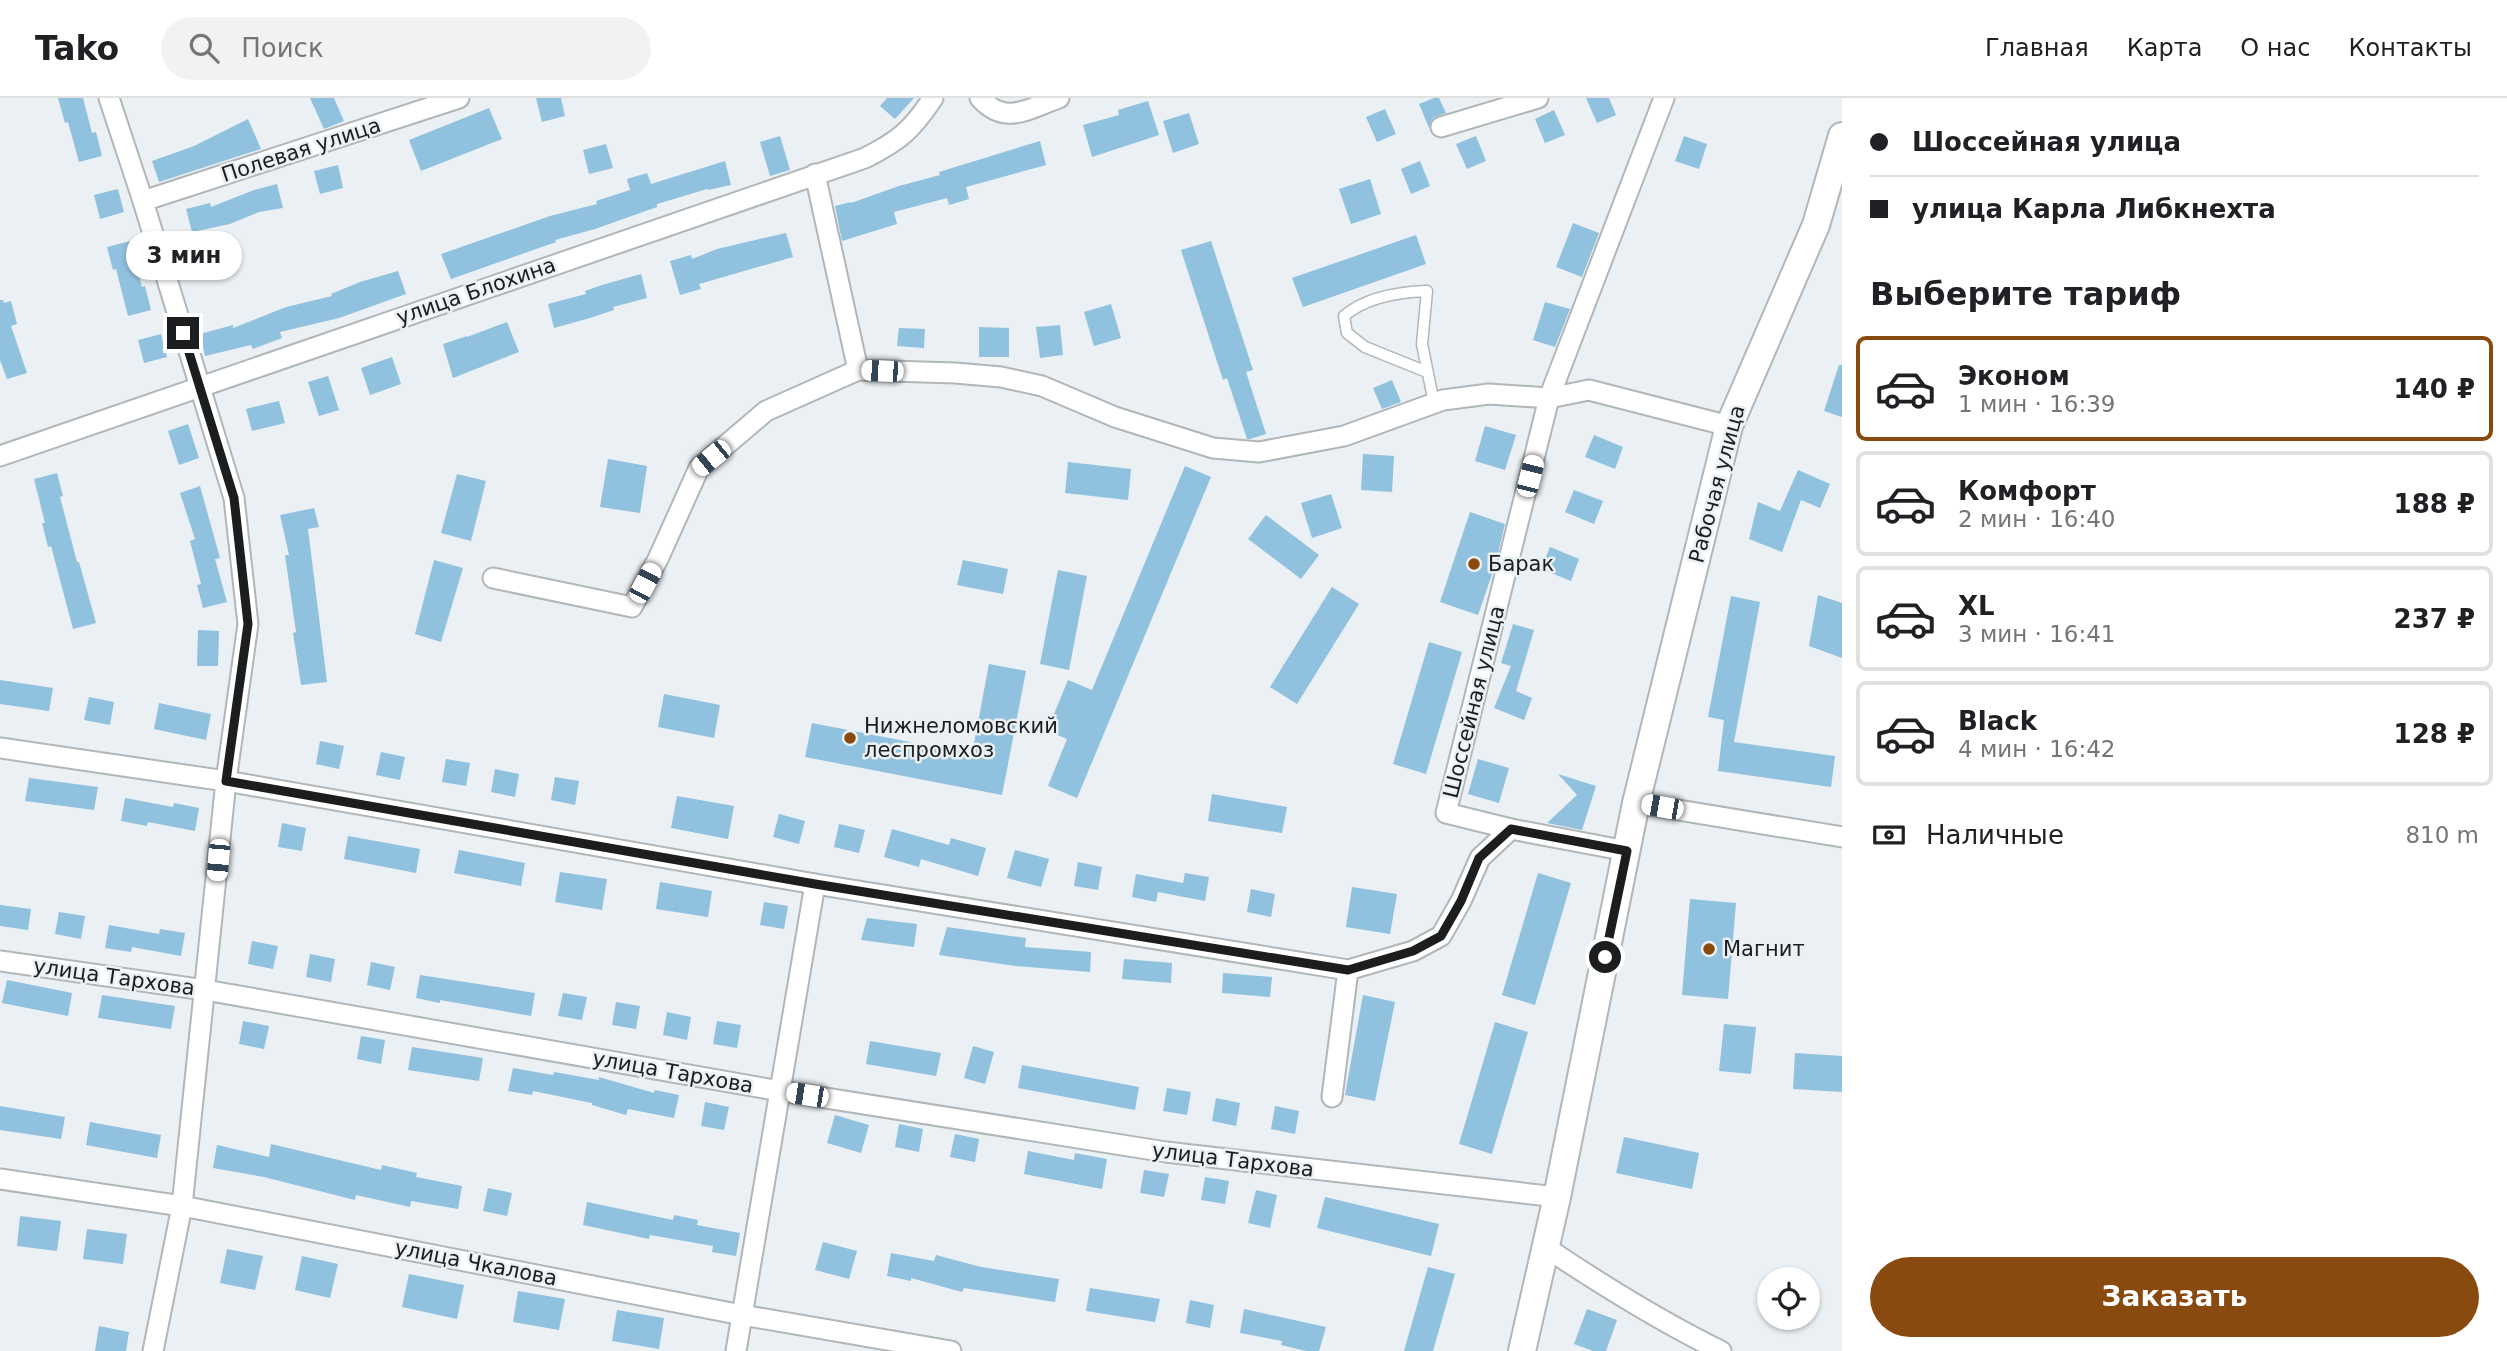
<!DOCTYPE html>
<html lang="ru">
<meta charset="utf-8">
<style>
body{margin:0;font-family:"DejaVu Sans",sans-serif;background:#f2f2f2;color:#202124;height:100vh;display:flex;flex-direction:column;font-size:26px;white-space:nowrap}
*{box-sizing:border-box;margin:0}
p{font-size:23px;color:#757577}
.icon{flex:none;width:38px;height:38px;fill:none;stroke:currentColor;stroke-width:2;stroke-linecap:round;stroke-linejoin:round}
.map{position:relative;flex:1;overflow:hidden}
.panel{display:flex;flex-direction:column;background:#fff;width:665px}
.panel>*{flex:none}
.banner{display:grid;align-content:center;height:154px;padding:0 28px;background:#fff}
.tools{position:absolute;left:1757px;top:1169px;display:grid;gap:14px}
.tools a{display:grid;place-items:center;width:63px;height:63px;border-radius:50%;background:#fff;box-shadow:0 2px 5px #0004;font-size:35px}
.end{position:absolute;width:32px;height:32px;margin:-16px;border:9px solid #1b1d1e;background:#fff;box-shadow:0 0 0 4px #fff}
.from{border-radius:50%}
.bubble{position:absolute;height:49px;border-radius:24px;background:#fff;box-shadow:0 2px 5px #0004;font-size:23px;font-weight:700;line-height:49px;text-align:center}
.car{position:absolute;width:21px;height:42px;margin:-21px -10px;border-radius:9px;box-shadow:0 0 5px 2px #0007;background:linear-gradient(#fff 24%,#345 0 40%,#fff 0 76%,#345 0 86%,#fff 0)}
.banner b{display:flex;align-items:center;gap:24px;height:66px;font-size:26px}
.banner b+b{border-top:2px solid #e0e0e0}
.banner i{width:18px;height:18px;background:#202124}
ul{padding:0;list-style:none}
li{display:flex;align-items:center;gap:21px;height:105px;margin:0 14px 10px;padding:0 14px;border:4px solid #e0e0e0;border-radius:10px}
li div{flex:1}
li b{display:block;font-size:26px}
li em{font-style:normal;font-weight:700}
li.on{border-color:#894a10}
li>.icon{width:63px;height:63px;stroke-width:1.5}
h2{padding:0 28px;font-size:32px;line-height:84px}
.pay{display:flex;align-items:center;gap:18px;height:77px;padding:0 28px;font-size:26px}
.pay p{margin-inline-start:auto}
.primary-button{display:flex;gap:14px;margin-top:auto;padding:14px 28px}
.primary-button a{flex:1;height:80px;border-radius:42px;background:#894a10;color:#fff;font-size:28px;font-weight:700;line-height:80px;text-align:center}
header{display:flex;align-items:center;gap:42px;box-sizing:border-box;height:98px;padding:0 35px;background:#fff;border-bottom:2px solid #e0e0e0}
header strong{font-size:33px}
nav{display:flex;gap:38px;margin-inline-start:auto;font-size:24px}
.search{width:490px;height:63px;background:#f2f2f2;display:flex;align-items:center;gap:18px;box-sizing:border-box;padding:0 24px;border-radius:38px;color:#757577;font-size:26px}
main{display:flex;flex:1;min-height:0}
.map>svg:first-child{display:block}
</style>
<header>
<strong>Tako</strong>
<div class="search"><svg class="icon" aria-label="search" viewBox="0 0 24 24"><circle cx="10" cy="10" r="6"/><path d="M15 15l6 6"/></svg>Поиск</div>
<nav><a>Главная</a><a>Карта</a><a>О нас</a><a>Контакты</a></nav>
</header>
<main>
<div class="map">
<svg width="1842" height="1253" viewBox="0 0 1842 1253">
<rect width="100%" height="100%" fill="#eaf0f3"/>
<!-- building -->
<g fill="#90c1de">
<polygon points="58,0 83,0 92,35 96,34 102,58 79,64 68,24 65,25"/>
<polygon points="310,0 334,0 344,23 324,31"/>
<polygon points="536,0 561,0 565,18 542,24"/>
<polygon points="887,0 914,0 895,21 880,8"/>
<polygon points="1434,0 1439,0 1446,15 1433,20 1429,30 1419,6"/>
<polygon points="1586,0 1609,0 1616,17 1597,25"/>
<polygon points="1148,3 1159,37 1092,59 1083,27 1119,17 1118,12"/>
<polygon points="489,10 502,41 421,73 409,42"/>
<polygon points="1385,11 1396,36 1377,44 1366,19"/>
<polygon points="1554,12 1565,37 1545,45 1535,21"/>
<polygon points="1189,15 1199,46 1173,55 1163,23"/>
<polygon points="248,21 261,51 159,84 152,63 194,48"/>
<polygon points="780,38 790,72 770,78 760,44"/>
<polygon points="1476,38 1486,63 1467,71 1456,46"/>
<polygon points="1684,38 1707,46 1699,71 1675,63"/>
<polygon points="1040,43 1046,67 966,89 969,101 949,107 947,100 894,114 897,126 842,143 835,108 851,104 851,105 899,88 940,77 939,74"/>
<polygon points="606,46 613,70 589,76 583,52"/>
<polygon points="725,63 731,87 708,92 707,91 657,106 657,109 595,131 555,142 556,144 451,181 441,156 550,118 597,106 596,103 630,92 627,81 647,75 651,86"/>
<polygon points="1420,63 1430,88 1411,96 1401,71"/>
<polygon points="338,67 343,90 320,96 314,73"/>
<polygon points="1370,81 1381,116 1351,126 1339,91"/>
<polygon points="277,86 283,110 259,114 230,126 192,134 186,111 210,105 211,109 254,92"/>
<polygon points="118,91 124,114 100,121 94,97"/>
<polygon points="1573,125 1599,135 1582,179 1556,169"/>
<polygon points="786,135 793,159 699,186 701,191 680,197 670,163 691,157 692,161 717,151"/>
<polygon points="1416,137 1426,166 1303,209 1292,180"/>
<polygon points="130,143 142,189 145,188 151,212 128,218 116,171 113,172 107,149"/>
<polygon points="1211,143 1253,272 1246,274 1266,336 1250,341 1247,341 1227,280 1223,282 1181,152"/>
<polygon points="398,173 406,196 339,220 280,234 282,240 253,251 251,247 205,258 200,236 233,227 233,230 286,209 332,198 331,196 360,184"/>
<polygon points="641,176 647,200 613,209 614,212 590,220 554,230 548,206 586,196 585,193 602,187"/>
<polygon points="0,202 3,202 4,205 11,203 17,226 11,228 27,275 7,281 0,262"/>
<polygon points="1545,204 1570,211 1555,249 1533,242"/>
<polygon points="1111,206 1121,240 1094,248 1084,214"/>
<polygon points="507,224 519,254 453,280 443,246 467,238 467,239"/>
<polygon points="1060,227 1063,257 1040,260 1036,229"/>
<polygon points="979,229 1009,230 1009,259 979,259"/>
<polygon points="899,230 925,231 924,250 897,248"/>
<polygon points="161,236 167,259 144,265 138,242"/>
<polygon points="392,259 401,286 370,297 361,270"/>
<polygon points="1839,267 1842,267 1842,319 1824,313"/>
<polygon points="328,278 339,312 319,318 308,284"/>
<polygon points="1392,282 1401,304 1382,311 1373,290"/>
<polygon points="279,303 285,325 252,333 246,311"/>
<polygon points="188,326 199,360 179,367 168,333"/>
<polygon points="1485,328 1516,337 1505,372 1475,363"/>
<polygon points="1594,337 1623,349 1615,371 1585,359"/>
<polygon points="1363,356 1394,358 1392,394 1361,392"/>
<polygon points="608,361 647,368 640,415 600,409"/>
<polygon points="1068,364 1131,371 1128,402 1065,395"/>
<polygon points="1185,368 1211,379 1077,700 1048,688 1067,641 1047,633 1068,582 1092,592"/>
<polygon points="1798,372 1830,386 1820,410 1801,402 1782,454 1749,441 1758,404 1780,413"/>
<polygon points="57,375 63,398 60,399 77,464 79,464 96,525 73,531 51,448 48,449 42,425 45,425 34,381"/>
<polygon points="457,376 486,383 471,443 441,435"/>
<polygon points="200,388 220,460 215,461 227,504 203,510 197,487 201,486 190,443 195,441 180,395"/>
<polygon points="1574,392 1603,403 1594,426 1565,414"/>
<polygon points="1331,396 1342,430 1312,440 1301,405"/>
<polygon points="314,410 319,429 308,431 327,584 301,587 293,535 296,534 285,457 289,457 280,417"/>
<polygon points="1470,414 1505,426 1495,468 1478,517 1440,504"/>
<polygon points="1266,417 1319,457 1301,481 1248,441"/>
<polygon points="1550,449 1579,461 1571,483 1541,471"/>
<polygon points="434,462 463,470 441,544 415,536"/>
<polygon points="963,462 1008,471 1003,496 957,487"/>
<polygon points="1058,472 1087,478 1069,572 1040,566"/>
<polygon points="1332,489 1359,506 1297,606 1270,589"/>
<polygon points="1818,497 1842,505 1842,560 1809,548"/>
<polygon points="1731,498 1760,504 1734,644 1835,658 1831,689 1718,673 1724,622 1708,619"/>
<polygon points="1513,526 1534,532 1516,593 1532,600 1524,622 1494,610 1511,568 1501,565"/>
<polygon points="198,532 219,533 218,568 197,568"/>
<polygon points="1429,544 1462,554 1426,676 1393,666"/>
<polygon points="989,566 1026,573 1002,697 805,659 812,625 972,656"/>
<polygon points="0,582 53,590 49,613 0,606"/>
<polygon points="664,596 720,607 714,640 658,629"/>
<polygon points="89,599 114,604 110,627 84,622"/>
<polygon points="159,605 211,616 206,642 154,631"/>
<polygon points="320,643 344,648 339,671 316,666"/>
<polygon points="381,654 405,659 400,682 376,677"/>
<polygon points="446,661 470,665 466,688 442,684"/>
<polygon points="1478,661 1509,670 1499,705 1468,696"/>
<polygon points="495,671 519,676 515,699 491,694"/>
<polygon points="1558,676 1596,688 1582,732 1547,725 1577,697"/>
<polygon points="555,679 579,683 575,707 551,702"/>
<polygon points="29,680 98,689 94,712 25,703"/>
<polygon points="1212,696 1287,709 1282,735 1208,723"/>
<polygon points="677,698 734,708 728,741 671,730"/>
<polygon points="125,700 173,709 174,705 199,710 195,733 148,724 147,728 121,723"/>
<polygon points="779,716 805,723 799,746 773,739"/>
<polygon points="282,725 306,730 302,753 278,749"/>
<polygon points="839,726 865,732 859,755 834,749"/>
<polygon points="892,731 949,747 951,740 986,750 978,778 921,761 919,769 884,759"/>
<polygon points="348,738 420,751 416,775 344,761"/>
<polygon points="459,752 525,765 521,788 454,775"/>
<polygon points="1015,752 1049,761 1041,789 1007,780"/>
<polygon points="1078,764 1102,769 1098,792 1074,788"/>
<polygon points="560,774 607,781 602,812 555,804"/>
<polygon points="1185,775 1209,779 1205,803 1158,794 1156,804 1132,799 1136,776 1183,785"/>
<polygon points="1538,775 1571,785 1535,907 1502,897"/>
<polygon points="660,784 712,793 708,819 656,811"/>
<polygon points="1352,789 1397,796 1390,836 1346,829"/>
<polygon points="1251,791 1275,796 1271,819 1247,814"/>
<polygon points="1690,801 1736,805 1728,901 1682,897"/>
<polygon points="764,804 788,808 784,831 760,827"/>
<polygon points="0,807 31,811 28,832 0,828"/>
<polygon points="59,814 85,818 81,841 55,836"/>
<polygon points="867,820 917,826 914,849 861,842"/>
<polygon points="109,827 159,836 160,831 185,835 181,858 132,849 131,854 105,850"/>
<polygon points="947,829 1026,840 1025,849 1091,854 1090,874 1016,868 939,857"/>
<polygon points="252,843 278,848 273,871 248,866"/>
<polygon points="310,856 335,861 331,884 306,879"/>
<polygon points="1124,861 1172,865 1171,885 1122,881"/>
<polygon points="371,864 395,869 390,892 367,887"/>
<polygon points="1223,875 1272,879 1270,899 1222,895"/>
<polygon points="420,877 535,895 531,918 440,902 440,905 416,900"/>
<polygon points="7,882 72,895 68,918 2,905"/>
<polygon points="563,895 587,899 582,922 558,918"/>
<polygon points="102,897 175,908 171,931 98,920"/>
<polygon points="1363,897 1395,904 1375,1003 1345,997"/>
<polygon points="616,904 640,908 636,931 612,927"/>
<polygon points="667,914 691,919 687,942 663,937"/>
<polygon points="243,923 269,928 264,951 239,946"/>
<polygon points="717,923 741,927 737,950 713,946"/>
<polygon points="1495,924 1528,934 1492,1056 1459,1046"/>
<polygon points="1724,926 1756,929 1751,976 1719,973"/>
<polygon points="361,938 385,942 381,966 357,961"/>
<polygon points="870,943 941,955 936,978 866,966"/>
<polygon points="973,948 994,954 985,986 964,980"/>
<polygon points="412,949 483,960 479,983 408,972"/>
<polygon points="1795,955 1842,958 1842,994 1793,991"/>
<polygon points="1022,967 1139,989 1135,1012 1018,990"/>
<polygon points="513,970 553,977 554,974 599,982 599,979 654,995 655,992 679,997 674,1020 628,1011 626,1017 592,1007 592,1005 533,993 532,997 508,993"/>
<polygon points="1167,990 1191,994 1187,1017 1163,1013"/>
<polygon points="1216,1000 1240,1005 1236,1028 1212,1023"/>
<polygon points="705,1004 729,1009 724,1032 701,1028"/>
<polygon points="0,1008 65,1019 61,1041 0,1032"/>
<polygon points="1275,1008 1299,1013 1295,1036 1271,1031"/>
<polygon points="835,1017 869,1027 861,1055 827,1045"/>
<polygon points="90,1024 161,1037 157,1060 86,1047"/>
<polygon points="899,1026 923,1031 919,1054 895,1049"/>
<polygon points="955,1036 979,1041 975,1064 950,1059"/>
<polygon points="1624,1039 1699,1055 1692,1091 1616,1075"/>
<polygon points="271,1046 381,1072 382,1067 417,1075 416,1079 462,1088 458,1111 411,1103 410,1109 356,1097 355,1102 264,1079 213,1070 217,1047 269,1059"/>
<polygon points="1028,1053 1074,1062 1075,1055 1107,1061 1102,1091 1024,1076"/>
<polygon points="1144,1072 1169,1076 1164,1099 1140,1095"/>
<polygon points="1205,1079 1229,1083 1225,1106 1201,1102"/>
<polygon points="488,1090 512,1095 507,1118 483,1113"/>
<polygon points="1256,1092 1277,1097 1270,1130 1248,1125"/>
<polygon points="1325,1099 1439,1126 1431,1158 1317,1130"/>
<polygon points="587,1104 673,1122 674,1117 698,1122 697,1127 740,1135 736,1158 712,1154 713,1148 650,1137 649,1141 583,1127"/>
<polygon points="20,1118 61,1123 57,1153 17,1148"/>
<polygon points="87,1131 127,1136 123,1166 83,1161"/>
<polygon points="823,1144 857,1153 849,1181 815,1172"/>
<polygon points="227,1151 263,1158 255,1192 220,1185"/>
<polygon points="891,1155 934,1163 936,1157 981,1169 1059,1181 1055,1204 964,1190 962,1194 911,1180 911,1183 887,1178"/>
<polygon points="302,1158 338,1166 330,1200 295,1192"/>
<polygon points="1428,1169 1455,1176 1433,1253 1404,1253"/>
<polygon points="409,1176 464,1187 457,1221 402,1209"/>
<polygon points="1090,1190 1160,1201 1155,1224 1086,1213"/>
<polygon points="518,1193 565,1201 559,1232 513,1224"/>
<polygon points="1190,1202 1214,1207 1210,1230 1186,1225"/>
<polygon points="1244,1211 1326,1229 1319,1253 1306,1253 1281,1247 1282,1243 1240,1235"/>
<polygon points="1587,1211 1617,1222 1606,1253 1593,1253 1574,1246"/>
<polygon points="617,1212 664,1220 659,1251 612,1243"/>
<polygon points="99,1228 129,1234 126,1253 95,1253"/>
</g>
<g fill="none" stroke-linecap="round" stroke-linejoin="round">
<!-- lane casing -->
<g stroke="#b1b6b9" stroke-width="13">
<path id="lane" d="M1427 274 1365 249 1347 235 1344 218C1366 199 1399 194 1427 193L1422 246 1434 305"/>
</g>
<!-- street casing -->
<g stroke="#b1b6b9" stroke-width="23">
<g id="street">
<polyline points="109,0 143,103 234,400 248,526 226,683 182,1108 153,1253"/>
<path d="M980 0C1005 28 1028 11 1059 0"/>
<polyline points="1441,29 1538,0"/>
<polyline points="815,76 858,272 955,275 1001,279 1042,288 1115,319 1213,350 1259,354 1344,338 1443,302 1489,296 1549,300 1589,292 1729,328"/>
<polyline points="143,103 459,0"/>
<path d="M0 358 865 60C899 43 912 32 933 0"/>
<polyline points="493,480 632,509 658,461 699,370 766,313 858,272"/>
<polyline points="0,650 226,683 815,786 1348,872"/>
<polyline points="1636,705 1842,739"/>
<polyline points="1627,753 1511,731 1446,715 1549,300 1664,0"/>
<polyline points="0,863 205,892 763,990 1166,1054 1557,1099"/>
<polyline points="1332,999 1348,872 1413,853 1441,838 1461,803 1480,760 1511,731"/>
<polyline points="0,1081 182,1108 742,1217 951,1253"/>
<path d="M1545 1149C1602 1187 1659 1223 1721 1253"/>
<polyline points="736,1253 815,786"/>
</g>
</g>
<!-- secondary casing -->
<g stroke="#b1b6b9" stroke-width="30">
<polyline id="secondary" points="1522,1253 1557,1099 1636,705 1729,328 1816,127 1842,38"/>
</g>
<!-- lane -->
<use href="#lane" stroke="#fff" stroke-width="10"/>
<!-- street -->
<use href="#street" stroke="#fff" stroke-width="19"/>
<!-- secondary -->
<use href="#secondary" stroke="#fff" stroke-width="26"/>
</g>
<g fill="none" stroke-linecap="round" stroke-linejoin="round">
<!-- route -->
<polyline stroke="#1b1d1e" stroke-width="9" points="183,235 234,400 248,526 226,683 815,786 1348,872 1413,853 1441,838 1461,803 1479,760 1511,731 1627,753 1605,859"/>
</g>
<!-- markers -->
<g fill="#894a10" stroke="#eaf0f3" stroke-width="2.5">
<circle cx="1474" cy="466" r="7"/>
<circle cx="850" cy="640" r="7"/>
<circle cx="1709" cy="851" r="7"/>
</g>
<g text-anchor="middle" stroke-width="5" stroke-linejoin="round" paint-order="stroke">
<!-- street labels -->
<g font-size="21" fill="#1b1d1e" stroke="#eaf0f3">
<text transform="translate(301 52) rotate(-18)" y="7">Полевая улица</text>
<text transform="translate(476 193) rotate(-19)" y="7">улица Блохина</text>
<text transform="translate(1717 386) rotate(-75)" y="7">Рабочая улица</text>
<text transform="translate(1474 604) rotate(-76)" y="7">Шоссейная улица</text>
<text transform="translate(114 879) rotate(8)" y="7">улица Тархова</text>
<text transform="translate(673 974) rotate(10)" y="7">улица Тархова</text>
<text transform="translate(1233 1062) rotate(7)" y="7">улица Тархова</text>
<text transform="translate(476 1165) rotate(11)" y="7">улица Чкалова</text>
</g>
<!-- poi labels -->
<g font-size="21" fill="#1b1d1e" stroke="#eaf0f3" text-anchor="start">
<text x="1488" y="473">Барак</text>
<text x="864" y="635">Нижнеломовский<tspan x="864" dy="24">леспромхоз</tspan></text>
<text x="1723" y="858">Магнит</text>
</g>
</g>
</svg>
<div class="tools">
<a><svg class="icon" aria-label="locate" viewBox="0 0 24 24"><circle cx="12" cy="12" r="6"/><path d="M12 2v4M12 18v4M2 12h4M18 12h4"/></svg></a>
</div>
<i class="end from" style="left:1605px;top:859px"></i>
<i class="end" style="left:183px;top:235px"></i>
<div class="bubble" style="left:126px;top:133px;width:116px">3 мин</div>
<i class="car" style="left:882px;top:273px;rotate:272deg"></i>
<i class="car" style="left:711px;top:360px;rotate:231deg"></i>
<i class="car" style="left:1530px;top:378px;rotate:14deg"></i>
<i class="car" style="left:645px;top:485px;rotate:28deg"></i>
<i class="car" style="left:1662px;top:709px;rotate:280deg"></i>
<i class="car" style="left:218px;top:762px;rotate:185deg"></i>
<i class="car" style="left:807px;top:997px;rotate:279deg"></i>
</div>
<section class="panel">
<div class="banner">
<b><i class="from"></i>Шоссейная улица</b>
<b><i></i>улица Карла Либкнехта</b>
</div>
<h2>Выберите тариф</h2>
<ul>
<li class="on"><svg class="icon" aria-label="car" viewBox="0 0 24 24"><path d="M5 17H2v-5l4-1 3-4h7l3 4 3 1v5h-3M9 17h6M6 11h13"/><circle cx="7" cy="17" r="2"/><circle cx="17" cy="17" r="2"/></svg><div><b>Эконом</b><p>1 мин · 16:39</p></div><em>140 ₽</em></li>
<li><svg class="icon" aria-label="car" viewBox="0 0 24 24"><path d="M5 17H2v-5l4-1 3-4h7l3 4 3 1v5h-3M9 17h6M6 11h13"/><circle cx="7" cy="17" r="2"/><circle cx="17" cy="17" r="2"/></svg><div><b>Комфорт</b><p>2 мин · 16:40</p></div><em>188 ₽</em></li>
<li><svg class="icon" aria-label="car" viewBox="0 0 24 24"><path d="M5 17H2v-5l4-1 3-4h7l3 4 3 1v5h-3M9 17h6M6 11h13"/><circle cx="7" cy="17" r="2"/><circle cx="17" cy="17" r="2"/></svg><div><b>XL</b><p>3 мин · 16:41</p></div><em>237 ₽</em></li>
<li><svg class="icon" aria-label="car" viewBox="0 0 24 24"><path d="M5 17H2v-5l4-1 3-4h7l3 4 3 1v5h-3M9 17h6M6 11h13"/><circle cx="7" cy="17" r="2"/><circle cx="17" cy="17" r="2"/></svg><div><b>Black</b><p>4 мин · 16:42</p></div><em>128 ₽</em></li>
</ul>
<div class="pay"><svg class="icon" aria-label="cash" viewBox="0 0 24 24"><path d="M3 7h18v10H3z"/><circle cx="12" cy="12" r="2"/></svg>Наличные<p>810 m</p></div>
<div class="primary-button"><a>Заказать</a></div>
</section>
</main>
